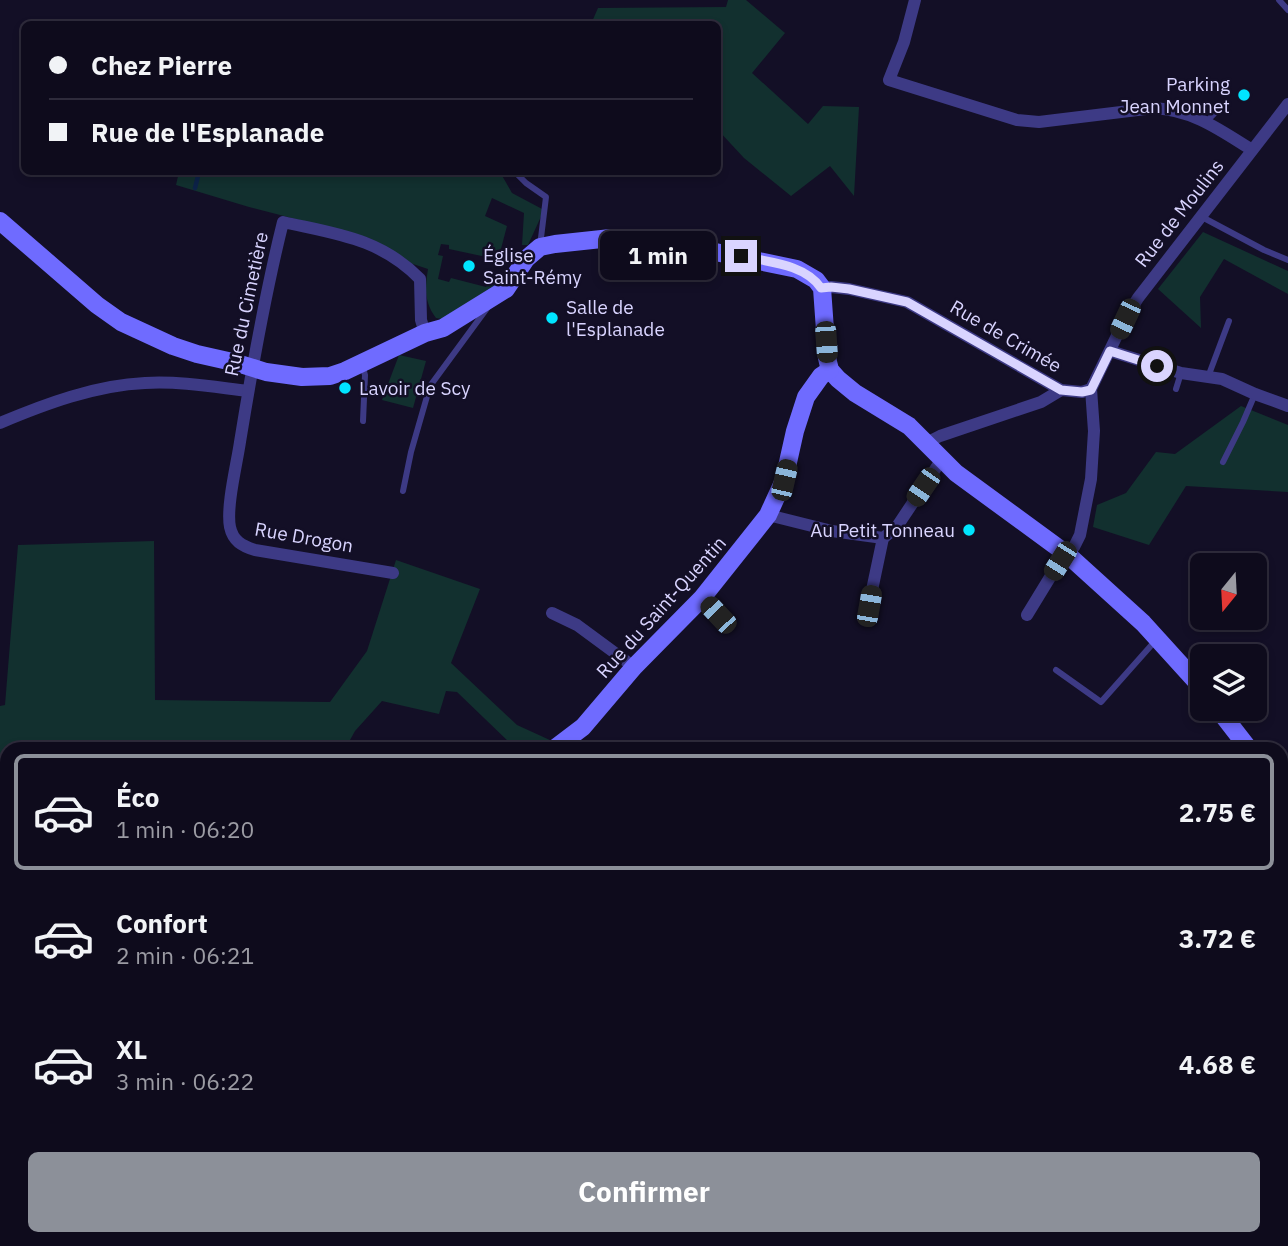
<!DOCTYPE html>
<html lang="fr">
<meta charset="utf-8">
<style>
body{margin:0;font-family:"IBM Plex Sans",sans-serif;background:#1c1929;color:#f1f3f6;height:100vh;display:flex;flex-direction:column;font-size:26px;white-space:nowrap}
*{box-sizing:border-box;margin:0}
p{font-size:23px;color:#9b9ba3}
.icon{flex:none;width:38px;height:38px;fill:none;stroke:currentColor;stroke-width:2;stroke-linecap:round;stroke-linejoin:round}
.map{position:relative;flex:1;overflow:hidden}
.drawer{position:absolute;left:0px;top:742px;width:1288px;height:504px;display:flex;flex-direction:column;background:#0e0b1c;border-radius:21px 21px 0 0;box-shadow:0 4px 10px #0003,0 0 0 2px #2e2b3b}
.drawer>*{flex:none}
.banner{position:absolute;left:21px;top:21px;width:700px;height:154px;border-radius:10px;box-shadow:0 4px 10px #0003,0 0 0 2px #2e2b3b;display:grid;align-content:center;height:154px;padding:0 28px;background:#0e0b1c}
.needle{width:46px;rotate:198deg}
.controls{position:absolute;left:1190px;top:553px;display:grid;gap:14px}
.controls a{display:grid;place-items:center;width:77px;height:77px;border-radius:10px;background:#0e0b1c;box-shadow:0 4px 10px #0003,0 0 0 2px #2e2b3b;font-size:35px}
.end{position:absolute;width:32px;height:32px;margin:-16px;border:9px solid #d9d4ff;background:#111;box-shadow:0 0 0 4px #111}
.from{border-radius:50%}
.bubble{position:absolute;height:49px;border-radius:10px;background:#0e0b1c;box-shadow:0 4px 10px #0003,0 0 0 2px #2e2b3b;font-size:23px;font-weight:800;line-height:49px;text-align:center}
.car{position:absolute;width:21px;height:42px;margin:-21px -10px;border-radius:9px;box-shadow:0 0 5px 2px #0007;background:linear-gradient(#222 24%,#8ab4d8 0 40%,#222 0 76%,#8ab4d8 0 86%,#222 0)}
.banner b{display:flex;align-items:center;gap:24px;height:66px;font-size:26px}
.banner b+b{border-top:2px solid #2e2b3b}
.banner i{width:18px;height:18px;background:#f1f3f6}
ul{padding:12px 0 0;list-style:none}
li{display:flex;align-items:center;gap:21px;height:116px;margin:0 14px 10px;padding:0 14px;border:4px solid transparent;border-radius:10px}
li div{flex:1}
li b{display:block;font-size:26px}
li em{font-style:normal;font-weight:800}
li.current{border-color:#8c9099}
li>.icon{width:63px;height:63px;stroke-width:1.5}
.button{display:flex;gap:14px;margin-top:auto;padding:14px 28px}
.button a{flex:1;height:80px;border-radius:10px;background:#8c9099;color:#fff;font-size:28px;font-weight:800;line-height:80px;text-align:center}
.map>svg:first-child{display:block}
</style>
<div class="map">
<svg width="1288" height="1246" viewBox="0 0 1288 1246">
<rect width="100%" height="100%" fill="#130f26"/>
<!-- green -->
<g fill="#12302f">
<polygon points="728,0 746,0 785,33 752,73 808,124 823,106 859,107 854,196 830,166 791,196 744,158 718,130 718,24 591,24 598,8 726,7"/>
<path d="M179 172H500L512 193 544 210 528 245H522L524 213 492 198 485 216 507 226 497 264 491 262V258L449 249V245L441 244 438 255 443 256 438 279 449 282 451 278 486 287 487 284 495 285 442 319 436 318C424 302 425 288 428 269L410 263 369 238 249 207 176 185Z"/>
<polygon points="1203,232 1288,271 1288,294 1224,259 1200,297 1201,328 1158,289"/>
<polygon points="399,355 426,361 413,408 382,400"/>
<polygon points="1241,406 1288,425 1288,492 1186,486 1149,545 1093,527 1097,505 1126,493 1156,452 1175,454"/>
<polygon points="154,541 155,700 330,702 367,651 396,560 480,589 451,663 517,725 552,741 536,749 513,749 513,746 457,692 446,691 439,714 382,701 355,731 345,749 7,749 7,883 0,881 0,706 5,705 18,545"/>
<polygon points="7,955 7,1239 480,1239 485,1246 0,1246 0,956"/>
<polygon points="1281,1091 1288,1096 1288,1187 1281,1197"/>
<polygon points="502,1239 742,1239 736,1246 496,1246"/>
<polygon points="793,1239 1279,1239 1272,1246 787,1246"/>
</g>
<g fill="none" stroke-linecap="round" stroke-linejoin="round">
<!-- stream -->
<polyline stroke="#0c2248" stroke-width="4.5" points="195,188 199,172"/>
<!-- lane -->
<g stroke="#3d3a85" stroke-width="6">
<polyline points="1279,0 1288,10"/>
<polyline points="1206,122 1225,103"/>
<polyline points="515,172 526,183 546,197 540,246"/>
<polyline points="1202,217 1264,250 1288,260"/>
<polyline points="362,364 365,375 363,421"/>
<polyline points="1208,377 1229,321"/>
<polyline points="1176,389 1181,373"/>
<polyline points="1223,462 1243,422 1255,394"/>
<polyline points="403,491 411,452 430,386 488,307"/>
<polyline points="702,599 718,615"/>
<polyline points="1056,670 1101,702 1156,640"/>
<polyline points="1281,804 1288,795"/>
</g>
<!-- street -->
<g stroke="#3d3a85" stroke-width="12">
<path d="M915 0 904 42 889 80 1017 120 1039 122 1154 108C1193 110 1220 130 1252 150"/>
<polyline points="822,288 831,287 849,289 907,302 1061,390 1082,392 1091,389"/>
<polyline points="1110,351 1181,373 1222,379 1255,394 1288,406"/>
<path d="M0 423C45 404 96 385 145 383 180 381 214 387 248 391"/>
<polyline points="928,442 940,436 1041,402 1061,390"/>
<polyline points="768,515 832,531 883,538 896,528 942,459"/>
<path d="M393 573 255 550C242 546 233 541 230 527 226 507 237 463 240 442 252 368 265 294 283 222 336 234 380 238 420 279L421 320 425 333"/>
<polyline points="868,609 883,538"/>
<polyline points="552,613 577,625 634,667"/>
<polyline points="1027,615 1060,561 1074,547 1080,535 1091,479 1094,431 1091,389 1125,319 1138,298 1288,104"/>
<polyline points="0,885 7,887"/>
</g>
<!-- secondary -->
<g stroke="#6f6bff" stroke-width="18">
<polyline points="0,221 97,305 121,322 173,346 197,354 237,363 266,372 302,377 330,376 345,371 425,333 443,328 506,289 526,259 540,247 555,244 611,238 653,239 797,269 816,280 822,288 827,358 830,370 838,379 855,393 909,426 956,473 1068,555 1143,623 1202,688"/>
<polyline points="1218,709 1249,749"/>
<polyline points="554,749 583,727 634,667 702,598 768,515 784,480 795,431 806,397 821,376 830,370"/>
<polyline points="1281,778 1288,784"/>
<polyline points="0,956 7,955"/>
</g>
</g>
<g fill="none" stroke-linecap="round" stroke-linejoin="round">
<!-- route -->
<path stroke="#d9d4ff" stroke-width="9" d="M741 256C768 262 805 264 821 288L831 287 849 289 907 302 1061 390 1082 392 1091 390 1110 351 1157 366"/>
</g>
<!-- markers -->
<g fill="#00e5ff" stroke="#130f26" stroke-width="2.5">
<circle cx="1244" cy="95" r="7"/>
<circle cx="469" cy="266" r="7"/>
<circle cx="552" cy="318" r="7"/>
<circle cx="345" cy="388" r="7"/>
<circle cx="969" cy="530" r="7"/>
</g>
<g text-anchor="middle" stroke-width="5" stroke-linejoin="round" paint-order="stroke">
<!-- poi labels -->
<g font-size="19" fill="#d9d4ff" stroke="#130f26" text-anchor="start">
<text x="1230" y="91" text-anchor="end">Parking<tspan x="1230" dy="22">Jean Monnet</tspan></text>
<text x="483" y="262">Église<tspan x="483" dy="22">Saint-Rémy</tspan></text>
<text x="566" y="314">Salle de<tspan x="566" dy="22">l'Esplanade</tspan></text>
<text x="359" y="395">Lavoir de Scy</text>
<text x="955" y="537" text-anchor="end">Au Petit Tonneau</text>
</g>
<!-- street labels -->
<g font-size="19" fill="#d9d4ff" stroke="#130f26">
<text transform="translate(1179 213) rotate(-52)" y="7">Rue de Moulins</text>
<text transform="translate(246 304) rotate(-78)" y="7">Rue du Cimetière</text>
<text transform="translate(1006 336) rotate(30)" y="7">Rue de Crimée</text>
<text transform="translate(304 537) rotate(10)" y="7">Rue Drogon</text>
<text transform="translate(661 607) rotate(-48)" y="7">Rue du Saint-Quentin</text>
</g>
</g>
</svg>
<div class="controls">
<a><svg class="needle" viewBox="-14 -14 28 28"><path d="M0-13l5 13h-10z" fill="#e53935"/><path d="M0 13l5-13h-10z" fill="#9b9ba3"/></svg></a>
<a><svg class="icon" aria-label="layers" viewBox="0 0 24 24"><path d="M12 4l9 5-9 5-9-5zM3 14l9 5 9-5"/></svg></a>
</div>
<i class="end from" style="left:1157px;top:366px"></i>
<i class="end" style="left:741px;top:256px"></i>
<div class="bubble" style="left:600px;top:231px;width:116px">1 min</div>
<i class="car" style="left:1125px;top:319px;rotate:205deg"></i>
<i class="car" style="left:826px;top:342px;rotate:176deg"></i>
<i class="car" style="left:784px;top:480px;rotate:13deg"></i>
<i class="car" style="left:923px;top:487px;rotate:214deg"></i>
<i class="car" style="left:1060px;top:561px;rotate:212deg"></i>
<i class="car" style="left:869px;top:606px;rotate:10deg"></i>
<i class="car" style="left:718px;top:615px;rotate:317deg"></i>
<div class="banner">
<b><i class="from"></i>Chez Pierre</b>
<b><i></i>Rue de l'Esplanade</b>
</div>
<section class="drawer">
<ul>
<li class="current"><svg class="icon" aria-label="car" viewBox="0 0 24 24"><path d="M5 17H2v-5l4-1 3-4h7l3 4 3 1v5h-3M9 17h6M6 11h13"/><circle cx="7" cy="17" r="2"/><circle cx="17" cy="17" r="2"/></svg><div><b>Éco</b><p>1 min · 06:20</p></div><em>2.75 €</em></li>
<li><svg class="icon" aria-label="car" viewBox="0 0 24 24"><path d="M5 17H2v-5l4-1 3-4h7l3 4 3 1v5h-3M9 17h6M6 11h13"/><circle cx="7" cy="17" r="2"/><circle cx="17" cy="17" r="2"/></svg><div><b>Confort</b><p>2 min · 06:21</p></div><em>3.72 €</em></li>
<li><svg class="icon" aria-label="car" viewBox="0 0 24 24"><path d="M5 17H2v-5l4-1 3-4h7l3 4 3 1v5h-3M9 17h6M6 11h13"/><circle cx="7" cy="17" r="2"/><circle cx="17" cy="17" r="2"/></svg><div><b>XL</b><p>3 min · 06:22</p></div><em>4.68 €</em></li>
</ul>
<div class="button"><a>Confirmer</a></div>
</section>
</div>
